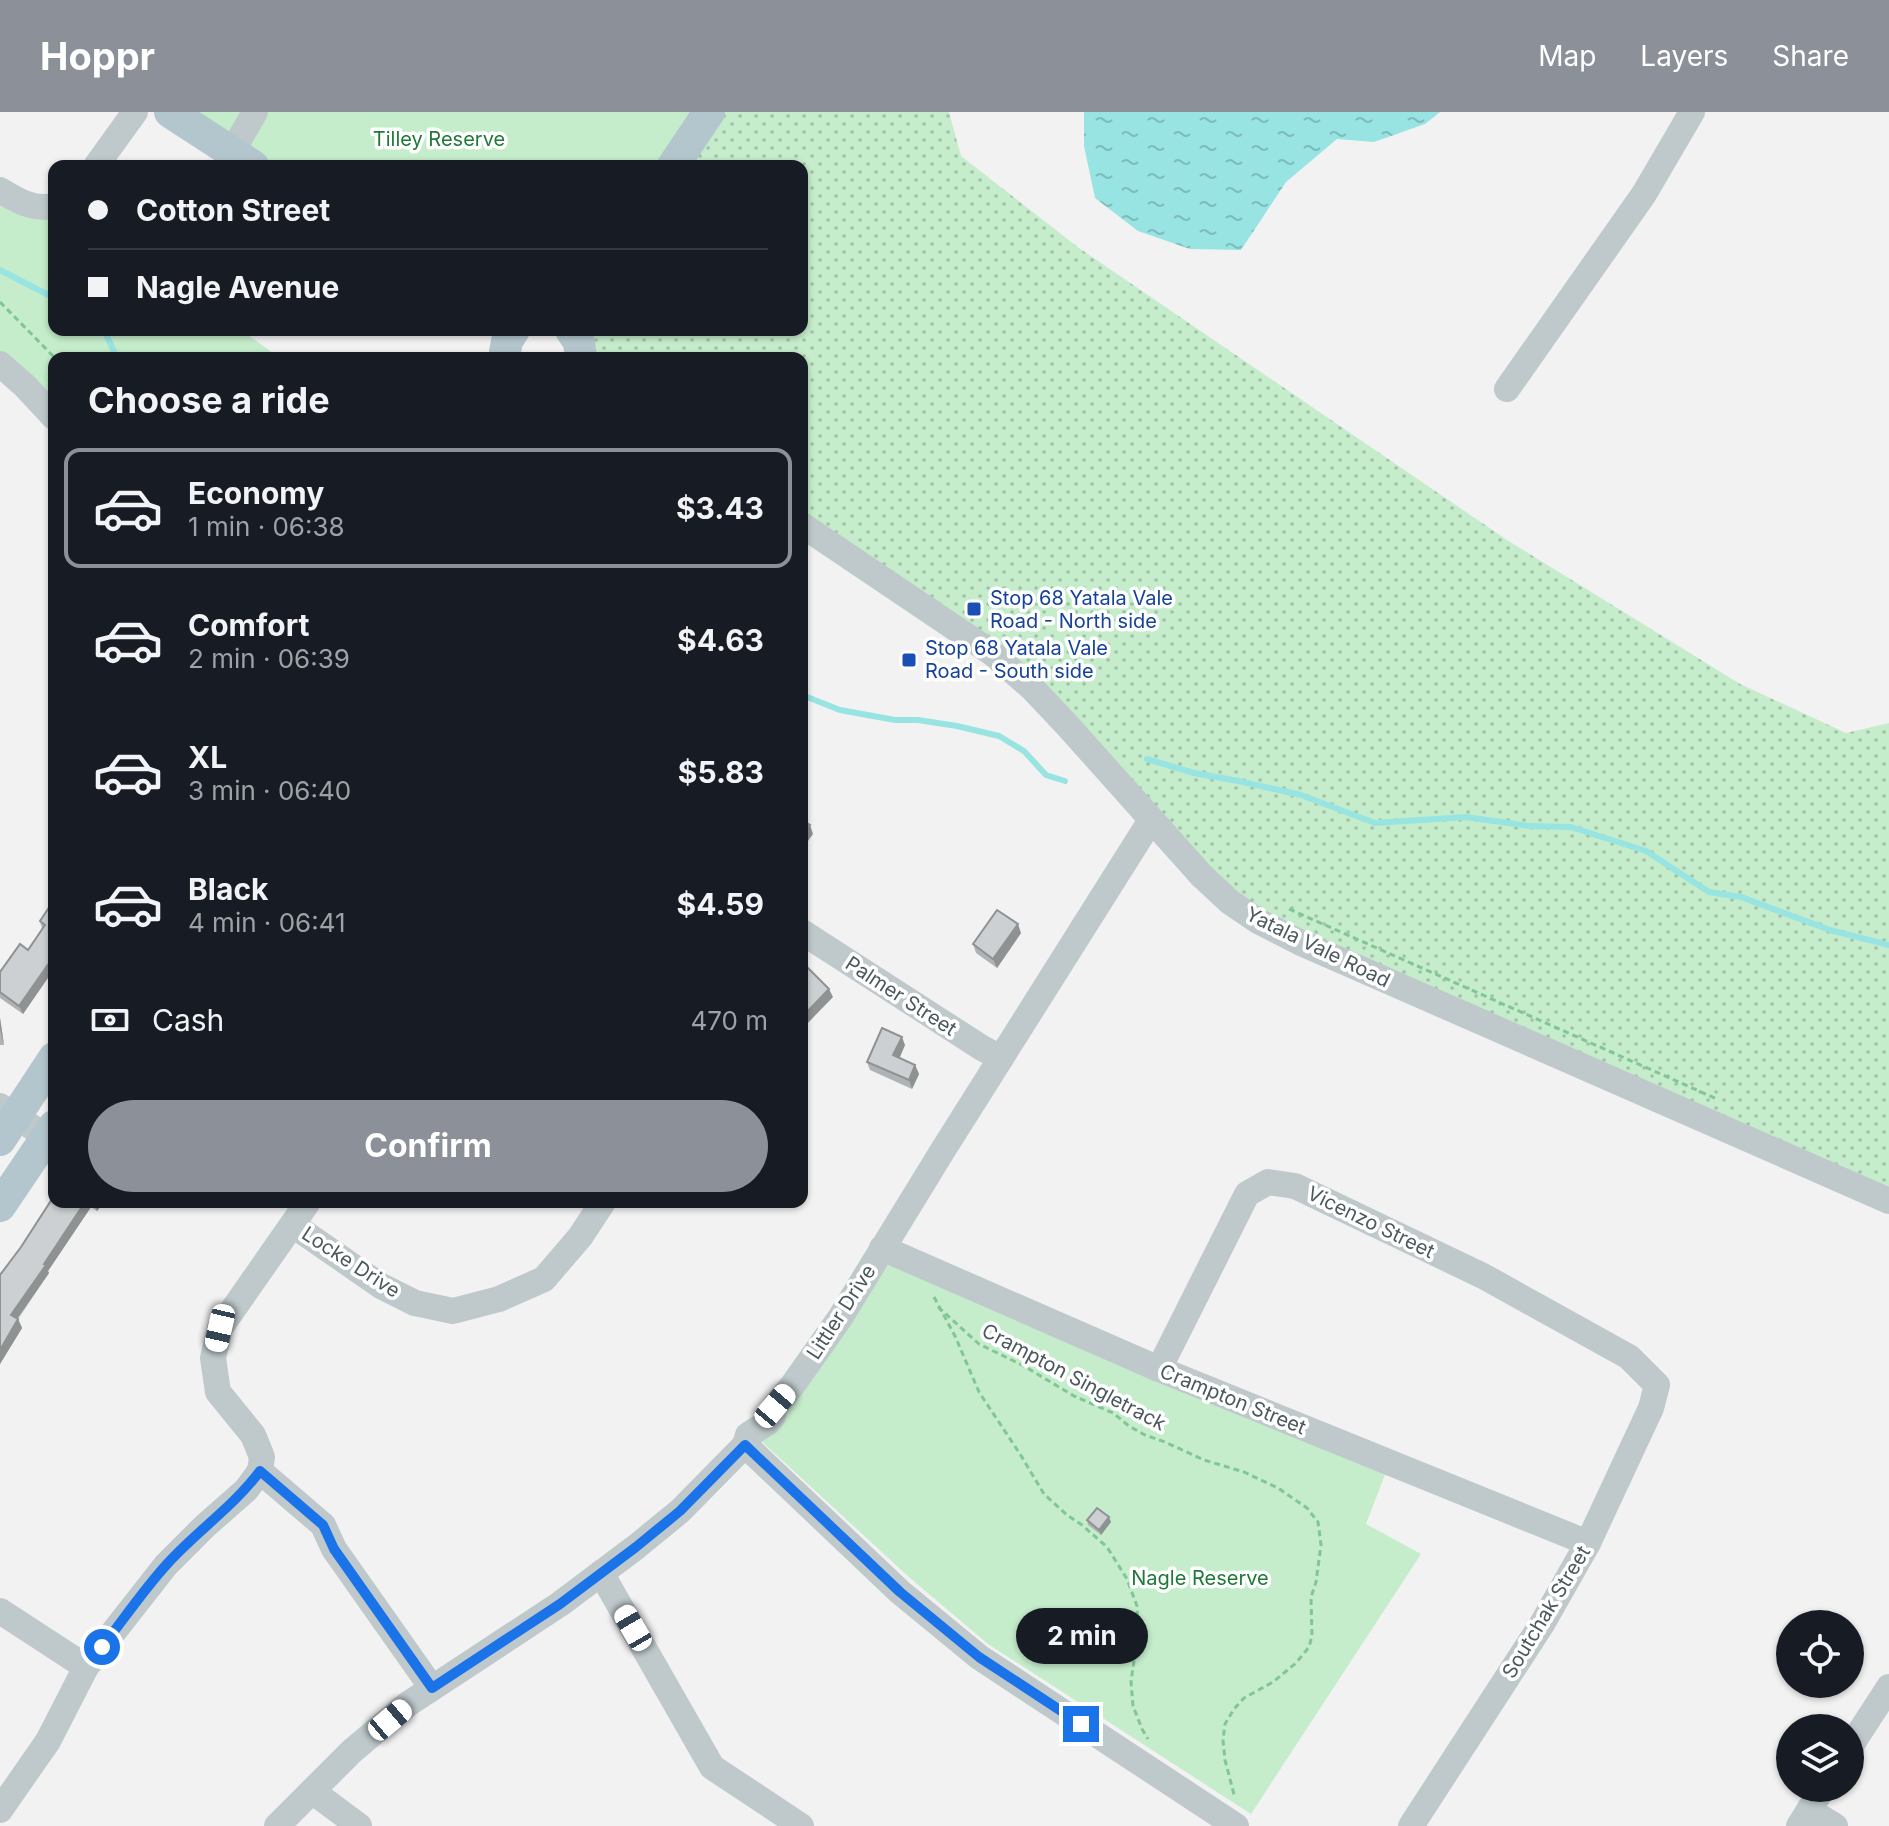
<!DOCTYPE html>
<meta charset="utf-8">
<style>
body{margin:0;font-family:Inter,sans-serif;background:#242831;color:#f1f3f6;height:100vh;display:flex;flex-direction:column;font-size:30px;white-space:nowrap}
*{box-sizing:border-box;margin:0}
p{font-size:26px;color:#9ea1a6}
.icon{flex:none;width:44px;height:44px;fill:none;stroke:currentColor;stroke-width:2;stroke-linecap:round;stroke-linejoin:round}
.map{position:relative;flex:1;overflow:hidden}
.details{position:absolute;left:48px;top:240px;width:760px;height:856px;display:flex;flex-direction:column;background:#171b24;border-radius:16px;box-shadow:0 2px 6px #0004}
.details>*{flex:none}
.top-card{position:absolute;left:48px;top:48px;width:760px;height:176px;border-radius:16px;box-shadow:0 2px 6px #0004;display:grid;align-content:center;height:176px;padding:0 40px;background:#171b24}
.tools{position:absolute;left:1776px;top:1498px;display:grid;gap:16px}
.tools a{display:grid;place-items:center;width:88px;height:88px;border-radius:50%;background:#171b24;box-shadow:0 2px 6px #0004;font-size:40px}
.end{position:absolute;width:36px;height:36px;margin:-18px;border:10px solid #1a73e8;background:#fff;box-shadow:0 0 0 4px #fff}
.from{border-radius:50%}
.bubble{position:absolute;height:56px;border-radius:28px;background:#171b24;box-shadow:0 2px 6px #0004;font-size:26px;font-weight:700;line-height:56px;text-align:center}
.car{position:absolute;width:24px;height:48px;margin:-24px -12px;border-radius:10px;box-shadow:0 0 6px 2px #0007;background:linear-gradient(#fff 24%,#345 0 40%,#fff 0 76%,#345 0 86%,#fff 0)}
.top-card b{display:flex;align-items:center;gap:28px;height:76px;font-size:30px}
.top-card b+b{border-top:2px solid #363941}
.top-card i{width:20px;height:20px;background:#f1f3f6}
ul{padding:0;list-style:none}
li{display:flex;align-items:center;gap:24px;height:120px;margin:0 16px 12px;padding:0 24px;border:4px solid transparent;border-radius:16px}
li div{flex:1}
li b{display:block;font-size:30px}
li em{font-style:normal;font-weight:700}
li.selected{border-color:#8c9099}
li>.icon{width:72px;height:72px;stroke-width:1.5}
h2{padding:0 40px;font-size:36px;line-height:96px}
.pay{display:flex;align-items:center;gap:20px;height:88px;padding:0 40px;font-size:30px}
.pay p{margin-inline-start:auto}
.primary-button{display:flex;gap:16px;margin-top:auto;padding:16px 40px}
.primary-button a{flex:1;height:92px;border-radius:48px;background:#8c9099;color:#fff;font-size:32px;font-weight:700;line-height:92px;text-align:center}
header{display:flex;align-items:center;gap:48px;box-sizing:border-box;height:112px;padding:0 40px;background:#8c9099;color:#fff}
header strong{font-size:38px}
nav{display:flex;gap:44px;margin-inline-start:auto;font-size:28px}
.map>svg:first-child{display:block}
</style>
<header>
<strong>Hoppr</strong>
<nav><a>Map</a><a>Layers</a><a>Share</a></nav>
</header>
<div class="map">
<svg width="1889" height="1714" viewBox="0 0 1889 1714">
<defs>
<pattern id="grass-dots" width="8" height="8" patternUnits="userSpaceOnUse" patternTransform="scale(2)"><rect width="8" height="8" fill="#c5eccb"/><path d="M2 2h.1M6 6h.1" fill="none" stroke="#a2c2a8" stroke-width="1.8" stroke-linecap="round"/></pattern>
<pattern id="water-ripples" width="26" height="14" patternUnits="userSpaceOnUse" patternTransform="scale(2)"><rect width="26" height="14" fill="#97e4e2"/><path d="M2 4q2-2 4 0t4 0M15 11q2-2 4 0t4 0" fill="none" stroke="#7dbcba"/></pattern>
</defs>
<rect width="100%" height="100%" fill="#f3f2f2"/>
<!-- grass -->
<polygon fill="url(#grass-dots)" points="710,0 949,0 961,44 1079,136 1507,428 1740,572 1846,621 1889,611 1889,1090 1230,790 1033,577 802,417 802,246 584,246 582,242 594,218 802,218 802,54 681,54"/>
<!-- park -->
<g fill="#c5eccb">
<polygon points="170,0 708,0 672,54 253,54"/>
<polygon points="0,78 54,94 54,218 241,218 280,246 54,246 54,305 0,255"/>
<polygon points="889,1151 1386,1360 1366,1412 1421,1442 1251,1702 988,1532 910,1466 760,1328"/>
</g>
<!-- water -->
<polygon fill="url(#water-ripples)" points="1084,0 1440,0 1425,12 1374,30 1337,27 1286,70 1241,138 1190,137 1138,119 1095,86 1084,34"/>
<g fill="none" stroke-linecap="round" stroke-linejoin="round">
<!-- stream -->
<g stroke="#97e4e2" stroke-width="6">
<polyline points="0,158 54,186"/>
<polyline points="104,218 117,246"/>
<polyline points="802,583 840,598 895,608 918,608 957,614 999,624 1024,639 1046,663 1065,669"/>
<polyline points="1147,647 1194,661 1238,669 1301,683 1375,711 1466,705 1529,714 1571,715 1646,739 1709,780 1741,785 1830,818 1889,833"/>
</g>
<!-- path -->
<g stroke="#80c794" stroke-width="3" stroke-dasharray="6 4" stroke-linecap="butt">
<polyline points="0,190 55,246"/>
<polyline points="1289,797 1717,987"/>
<polyline points="934,1185 955,1224 979,1280 1020,1342 1044,1382 1067,1403 1082,1413 1107,1435 1127,1467 1137,1494 1138,1521 1131,1570 1133,1594 1142,1617 1148,1627"/>
<polyline points="938,1195 979,1232 1024,1254 1074,1284 1113,1301 1129,1314 1145,1323 1165,1330 1204,1348 1244,1360 1278,1376 1307,1396 1318,1410 1321,1433 1316,1470 1311,1485 1312,1524 1309,1535 1296,1551 1273,1570 1244,1586 1234,1597 1225,1612 1223,1628 1225,1648 1235,1686"/>
</g>
<!-- minor -->
<g stroke="#bfc9cc" stroke-width="26">
<polyline points="232,40 255,0"/>
<polyline points="96,54 135,0"/>
<path d="M0 78C18 89 33 98 54 94"/>
<polyline points="0,252 25,274 54,305"/>
<polyline points="1507,277 1644,82 1692,0"/>
<polyline points="802,413 992,541 1033,577 1067,613 1202,764 1230,790 1258,809 1299,830 1889,1089"/>
<polyline points="802,820 982,936 1001,946"/>
<polyline points="0,994 47,1025"/>
<polyline points="293,1113 381,1174 415,1191 453,1199 499,1187 544,1167 580,1125 603,1090"/>
<polyline points="882,1136 1159,1257 1588,1431"/>
<polyline points="1159,1257 1247,1082 1268,1070 1295,1074 1483,1164 1629,1245 1657,1273 1651,1296 1588,1431 1542,1512 1411,1714"/>
<polyline points="745,1333 900,1480 979,1545 1236,1714"/>
<polyline points="260,1359 262,1345 253,1323 218,1280 213,1246 220,1216 308,1090"/>
<polyline points="260,1359 323,1413 334,1437 432,1576"/>
<polyline points="601,1461 712,1655 801,1714"/>
<polyline points="0,1499 86,1555"/>
<polyline points="1850,1635 1889,1575"/>
<polyline points="312,1679 359,1714"/>
<polyline points="0,1698 48,1629 86,1555 166,1453 205,1414 246,1378 260,1359"/>
<polyline points="1809,1698 1835,1714"/>
<polyline points="277,1714 352,1639 408,1592 560,1492 636,1435 680,1399 745,1333 748,1323 767,1311 773,1304 775,1294 792,1274 840,1206 943,1038 1151,708"/>
<polyline points="1799,1714 1823,1676"/>
</g>
<!-- major -->
<g stroke="#b4c6cd" stroke-width="32">
<polyline points="170,0 253,54"/>
<polyline points="673,54 709,0"/>
<polyline points="571,218 579,230 581,246"/>
<polyline points="504,246 507,229 514,218"/>
<polyline points="0,1028 54,946"/>
<polyline points="0,1094 54,1014"/>
</g>
</g>
<!-- wall -->
<g fill="#afb3b5">
<polygon points="54,788 54,857 23,902 0,886 0,860 28,838 42,816 40,809"/>
<polygon points="1021,821 997,856 976,841 973,832"/>
<polygon points="0,906 4,933 0,933"/>
<polygon points="905,933 899,946 915,953 919,962 912,977 870,958 867,950"/>
<polygon points="54,1090 104,1090 97,1099 91,1095 48,1159 49,1161 18,1207 22,1216 0,1252 0,1163"/>
<polygon points="1087,1408 1111,1410 1101,1423 1088,1413"/>
</g>
<!-- shaded-wall -->
<g fill="#8f9293">
<polygon points="810,713 813,722 802,737 802,724"/>
<polygon points="1018,812 1021,821 997,856 993,847"/>
<polygon points="54,844 54,857 23,902 19,894"/>
<polygon points="829,877 833,885 804,915 802,905"/>
<polygon points="0,906 4,933 0,917"/>
<polygon points="902,925 905,933 897,952 893,943"/>
<polygon points="915,953 919,962 912,977 909,968"/>
<polygon points="85,1090 89,1090 91,1095 48,1159 49,1161 14,1211 11,1203"/>
<polygon points="94,1090 104,1090 97,1099"/>
<polygon points="18,1207 22,1216 0,1252 0,1238"/>
<polygon points="1109,1405 1111,1410 1101,1423 1099,1418"/>
</g>
<!-- building -->
<g fill="#ccd0d2" stroke="#8f9293" stroke-width="2">
<polygon points="802,708 810,713 802,724"/>
<polygon points="54,788 54,844 19,894 0,880 0,860 20,832 28,838 45,813 40,809"/>
<polygon points="997,798 1018,812 993,847 973,832"/>
<polygon points="808,856 829,877 802,905 802,862"/>
<polygon points="882,916 902,925 893,943 915,953 909,968 867,950"/>
<polygon points="54,1084 54,1090 85,1090 44,1152 46,1153 11,1203 18,1207 0,1238 0,1163 21,1135"/>
<polygon points="1097,1396 1109,1405 1099,1418 1087,1408"/>
</g>
<g fill="none" stroke-linecap="round" stroke-linejoin="round">
<!-- route -->
<path stroke="#1a73e8" stroke-width="10" d="M102 1535C124 1507 144 1477 168 1451 197 1419 234 1394 260 1359L323 1413 334 1437 432 1576 560 1492 636 1435 680 1399 745 1333 900 1480 979 1545 1081 1612"/>
</g>
<!-- markers -->
<g fill="#1a4fb4" stroke="#fff" stroke-width="3">
<rect x="966" y="489" width="16" height="16" rx="4"/>
<rect x="901" y="540" width="16" height="16" rx="4"/>
</g>
<g text-anchor="middle" stroke-width="7" stroke-linejoin="round" paint-order="stroke">
<!-- park labels -->
<g font-size="20" fill="#217939" stroke="#fff">
<text x="439" y="34">Tilley Reserve</text>
<text x="1200" y="1473">Nagle Reserve</text>
</g>
<!-- transit labels -->
<g font-size="20" fill="#164399" stroke="#fff" text-anchor="start">
<text x="990" y="493">Stop 68 Yatala Vale<tspan x="990" dy="23">Road - North side</tspan></text>
<text x="925" y="543">Stop 68 Yatala Vale<tspan x="925" dy="23">Road - South side</tspan></text>
</g>
<!-- street labels -->
<g font-size="20" fill="#4b595d" stroke="#fff">
<text transform="translate(1318 835) rotate(26)" y="7">Yatala Vale Road</text>
<text transform="translate(901 884) rotate(33)" y="7">Palmer Street</text>
<text transform="translate(1371 1110) rotate(26)" y="7">Vicenzo Street</text>
<text transform="translate(351 1150) rotate(33)" y="7">Locke Drive</text>
<text transform="translate(841 1200) rotate(-57)" y="7">Littler Drive</text>
<text transform="translate(1074 1265) rotate(28)" y="7">Crampton Singletrack</text>
<text transform="translate(1233 1287) rotate(22)" y="7">Crampton Street</text>
<text transform="translate(1546 1500) rotate(-59)" y="7">Soutchak Street</text>
</g>
</g>
</svg>
<div class="tools">
<a><svg class="icon" aria-label="locate" viewBox="0 0 24 24"><circle cx="12" cy="12" r="6"/><path d="M12 2v4M12 18v4M2 12h4M18 12h4"/></svg></a>
<a><svg class="icon" aria-label="layers" viewBox="0 0 24 24"><path d="M12 4l9 5-9 5-9-5zM3 14l9 5 9-5"/></svg></a>
</div>
<i class="end from" style="left:102px;top:1535px"></i>
<i class="end" style="left:1081px;top:1612px"></i>
<div class="bubble" style="left:1016px;top:1496px;width:132px">2 min</div>
<i class="car" style="left:220px;top:1216px;rotate:193deg"></i>
<i class="car" style="left:775px;top:1294px;rotate:40deg"></i>
<i class="car" style="left:633px;top:1516px;rotate:330deg"></i>
<i class="car" style="left:390px;top:1608px;rotate:50deg"></i>
<div class="top-card">
<b><i class="from"></i>Cotton Street</b>
<b><i></i>Nagle Avenue</b>
</div>
<section class="details">
<h2>Choose a ride</h2>
<ul>
<li class="selected"><svg class="icon" aria-label="car" viewBox="0 0 24 24"><path d="M5 17H2v-5l4-1 3-4h7l3 4 3 1v5h-3M9 17h6M6 11h13"/><circle cx="7" cy="17" r="2"/><circle cx="17" cy="17" r="2"/></svg><div><b>Economy</b><p>1 min · 06:38</p></div><em>$3.43</em></li>
<li><svg class="icon" aria-label="car" viewBox="0 0 24 24"><path d="M5 17H2v-5l4-1 3-4h7l3 4 3 1v5h-3M9 17h6M6 11h13"/><circle cx="7" cy="17" r="2"/><circle cx="17" cy="17" r="2"/></svg><div><b>Comfort</b><p>2 min · 06:39</p></div><em>$4.63</em></li>
<li><svg class="icon" aria-label="car" viewBox="0 0 24 24"><path d="M5 17H2v-5l4-1 3-4h7l3 4 3 1v5h-3M9 17h6M6 11h13"/><circle cx="7" cy="17" r="2"/><circle cx="17" cy="17" r="2"/></svg><div><b>XL</b><p>3 min · 06:40</p></div><em>$5.83</em></li>
<li><svg class="icon" aria-label="car" viewBox="0 0 24 24"><path d="M5 17H2v-5l4-1 3-4h7l3 4 3 1v5h-3M9 17h6M6 11h13"/><circle cx="7" cy="17" r="2"/><circle cx="17" cy="17" r="2"/></svg><div><b>Black</b><p>4 min · 06:41</p></div><em>$4.59</em></li>
</ul>
<div class="pay"><svg class="icon" aria-label="cash" viewBox="0 0 24 24"><path d="M3 7h18v10H3z"/><circle cx="12" cy="12" r="2"/></svg>Cash<p>470 m</p></div>
<div class="primary-button"><a>Confirm</a></div>
</section>
</div>
